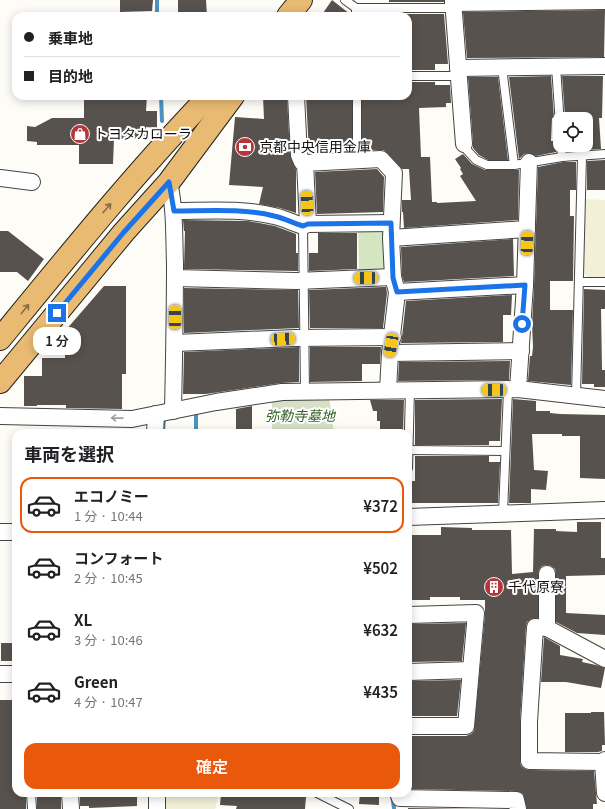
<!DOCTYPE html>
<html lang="ja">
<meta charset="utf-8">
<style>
body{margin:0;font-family:Georgia,"Noto Sans JP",serif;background:#f6f6f6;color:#202124;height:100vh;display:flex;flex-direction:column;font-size:15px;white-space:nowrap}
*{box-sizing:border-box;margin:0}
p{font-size:13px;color:#757577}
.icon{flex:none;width:22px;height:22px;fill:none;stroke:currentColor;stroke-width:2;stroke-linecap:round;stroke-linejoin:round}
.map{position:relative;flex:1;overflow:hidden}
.panel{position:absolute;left:12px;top:429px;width:400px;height:368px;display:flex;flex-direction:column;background:#fff;border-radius:12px;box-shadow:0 2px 10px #0003}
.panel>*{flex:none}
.top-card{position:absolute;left:12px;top:12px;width:400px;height:88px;border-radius:12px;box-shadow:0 2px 10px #0003;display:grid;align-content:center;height:88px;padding:0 12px;background:#fff}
.buttons{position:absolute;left:553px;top:112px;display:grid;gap:8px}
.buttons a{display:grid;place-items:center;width:40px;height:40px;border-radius:8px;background:#fff;box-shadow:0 2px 10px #0003;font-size:20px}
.end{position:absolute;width:18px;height:18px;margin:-9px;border:5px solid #1a73e8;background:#fff;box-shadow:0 0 0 2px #fff}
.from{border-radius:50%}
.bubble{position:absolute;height:28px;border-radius:12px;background:#fff;box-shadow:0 2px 10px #0003;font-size:13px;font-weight:600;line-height:28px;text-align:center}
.car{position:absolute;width:12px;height:24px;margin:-12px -6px;border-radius:5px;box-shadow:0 0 3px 1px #0007;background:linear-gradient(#f5c518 24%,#345 0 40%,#f5c518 0 76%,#345 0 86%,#f5c518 0)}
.top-card b{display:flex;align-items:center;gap:14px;height:38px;font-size:15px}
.top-card b+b{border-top:1px solid #e0e0e0}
.top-card i{width:10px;height:10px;background:#202124}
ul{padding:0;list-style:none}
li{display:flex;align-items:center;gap:12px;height:56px;margin:0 8px 6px;padding:0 4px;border:2px solid transparent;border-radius:12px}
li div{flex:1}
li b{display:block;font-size:15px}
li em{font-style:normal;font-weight:600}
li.on{border-color:#ea580c}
li>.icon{width:36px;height:36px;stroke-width:1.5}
h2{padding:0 12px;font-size:18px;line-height:48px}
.action{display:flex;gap:8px;margin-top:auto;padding:8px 12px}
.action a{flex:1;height:46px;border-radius:12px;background:#ea580c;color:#fff;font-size:16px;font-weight:600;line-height:46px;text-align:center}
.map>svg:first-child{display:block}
</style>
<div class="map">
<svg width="605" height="809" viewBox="0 0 605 809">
<rect width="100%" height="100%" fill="#fefcf6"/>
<!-- farmland -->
<g fill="#f2f0d7">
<polygon points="584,199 605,200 605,277 587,277 582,271"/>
<polygon points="163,793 218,793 218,796 215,809 163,809"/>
</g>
<!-- green -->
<polygon fill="#d4e6c1" points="358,227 382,228 386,232 388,270 359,275"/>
<!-- cemetery -->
<polygon fill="#d7e0c7" points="329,397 334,433 272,433 272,399"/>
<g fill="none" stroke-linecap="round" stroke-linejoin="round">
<!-- stream -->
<g stroke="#4d92c0" stroke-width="4">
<polyline points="157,0 157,16"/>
<polyline points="161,96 162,121"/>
<polyline points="163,433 164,417"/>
<polyline points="196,433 196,410"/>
<polyline points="390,793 392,795 394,808"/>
</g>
</g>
<!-- building -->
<g fill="#58524e">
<polygon points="120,0 153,0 152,11 120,12"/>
<polygon points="178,0 206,0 207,16 178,16"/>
<polygon points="332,0 350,14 350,16 321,16"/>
<rect x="389" y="0" width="55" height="2"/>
<polygon points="605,10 604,57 467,58 463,12"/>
<polygon points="389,14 444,14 448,64 435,64 435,70 408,70 408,16 389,16"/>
<polygon points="551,76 554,118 552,118 551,141 553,141 554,145 556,145 556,152 536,156 529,153 524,154 519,159 509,77"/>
<polygon points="562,76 603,76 602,118 599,118 601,149 567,151 567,145 587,145 586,115 565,117"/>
<polygon points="468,77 498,77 508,160 488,160 479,155 473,148 473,143"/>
<polygon points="408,82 435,82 435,85 450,85 451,103 446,103 446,107 419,108 421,157 430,157 432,202 437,202 437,203 476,201 460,176 463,174 460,169 461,168 455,159 463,154 472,164 485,170 519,170 518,220 404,228 403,212 402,212 402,200 411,200 409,169 402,169 384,150 362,150 362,96 408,96"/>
<polygon points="84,96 147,96 146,111 157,111 157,128 146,127 145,138 114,139 113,164 79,164 79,145 37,145 37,142 27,141 27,126 35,127 52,118 84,118"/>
<polygon points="263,96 287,96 290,155 296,169 296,213 280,208 259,204 263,187 229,185 235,117 264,119"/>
<polygon points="306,96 352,96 352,151 309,153"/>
<polygon points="605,160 605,190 587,190 587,161"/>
<polygon points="563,162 576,162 576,190 570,190 570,216 574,216 573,281 550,281 550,310 573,310 571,385 528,381 530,356 532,356 533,347 532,324 534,286 538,167"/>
<polygon points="377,169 384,177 383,212 317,214 315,172"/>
<polygon points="183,220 248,221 275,226 296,234 296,253 298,253 298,271 184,269 185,231 184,231"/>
<polygon points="0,231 8,231 44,259 28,281 17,272 0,272"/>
<polygon points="318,233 357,233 357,269 309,271 309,253 318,253"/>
<polygon points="513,239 514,276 404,282 402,276 401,247"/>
<polygon points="104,286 126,286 126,374 122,374 122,409 66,408 66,405 37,405 37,406 24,406 24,376 42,376 42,358 65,358 65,331"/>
<polygon points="383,287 386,287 387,293 383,328 310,328 309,290"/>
<polygon points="184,288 298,290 299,328 184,333"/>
<polygon points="584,289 605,290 605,309 601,309 602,370 605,370 605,387 594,387 594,384 582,384"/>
<polygon points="512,295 511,315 503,315 503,342 401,343 402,337 406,301"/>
<polygon points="299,347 299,382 281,383 206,394 183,394 184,352"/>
<polygon points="310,347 381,347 380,364 362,364 362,381 310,382"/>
<polygon points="510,361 509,380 398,381 399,362"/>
<polygon points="502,399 500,441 489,441 489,445 415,445 415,400"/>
<polygon points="513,399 536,401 536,411 550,411 550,413 560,414 605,415 605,479 580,478 580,436 562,436 562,434 532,434 534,470 548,471 546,490 531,489 531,503 509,503"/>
<polygon points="370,400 404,400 403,433 380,433 380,421 377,421 377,411 373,411"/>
<polygon points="252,406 252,433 236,433 236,409"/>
<polygon points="415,456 489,456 489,462 500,462 498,503 412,503 412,481 415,481"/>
<polygon points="577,522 601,522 601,558 605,558 605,575 566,576 566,613 605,615 605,635 577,633 556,622 556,574 555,569 551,566 547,565 542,566 539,570 538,574 538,618 531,619 527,622 526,626 520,721 520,761 521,766 525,769 529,770 594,771 597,804 593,804 593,809 527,809 523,794 516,791 408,789 408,736 466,736 471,734 474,731 485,614 485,600 460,600 460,597 430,597 430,600 412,600 412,562 408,562 408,535 441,535 441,527 472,528 472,530 511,530 512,574 533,572 534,529 556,529 556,531 577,532"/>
<polygon points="466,623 462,661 411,662 411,659 408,659 408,624"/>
<polygon points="544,637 560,646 560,655 583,659 582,662 596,665 605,668 601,688 566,682 541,682"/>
<polygon points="1,643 16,643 15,661 1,661"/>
<polygon points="461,680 457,716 408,716 408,681"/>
<polygon points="0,700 16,700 16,793 26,793 26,809 0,809"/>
<polygon points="591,712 604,712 605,745 602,745 602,751 598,752 565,752 565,713 591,713"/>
<rect x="37" y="793" width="24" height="16"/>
<polygon points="80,793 137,793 137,806 89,808 89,806 80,806"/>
<polygon points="221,793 290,793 289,796 306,797 305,809 236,809 237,806 220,805"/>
<polygon points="360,793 379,793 379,805 359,804"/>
<polygon points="408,808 477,809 408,809"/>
</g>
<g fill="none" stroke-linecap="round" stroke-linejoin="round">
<!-- service casing -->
<g stroke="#444" stroke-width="10">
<g id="service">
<polyline points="345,0 356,8"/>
<polyline points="356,16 356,8 454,8"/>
<polyline points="502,67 514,165"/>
<polyline points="556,67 560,125"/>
<polyline points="408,76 459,76"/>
<polyline points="357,96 357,160"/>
<polyline points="464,144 466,149 476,160 487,165 514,165 562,157 605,154"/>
<polyline points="561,145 562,157"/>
<polyline points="303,226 305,391"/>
<polyline points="579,282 605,282"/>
<polyline points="576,396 582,156"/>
<polyline points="409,450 505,451"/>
<polyline points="408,468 410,390"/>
<polyline points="503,513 508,390"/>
<polyline points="31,793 32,809"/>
<polyline points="317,793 349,809"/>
</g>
</g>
<!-- minor casing -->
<g stroke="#444" stroke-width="18">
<g id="minor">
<polyline points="453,0 464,144"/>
<polyline points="453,3 605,1"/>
<polyline points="458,68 605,66"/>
<polyline points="296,96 299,155 302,162 305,163"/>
<polyline points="0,178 32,182"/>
<path d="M169 182C175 209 174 236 175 264 175 313 174 362 173 411"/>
<path d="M174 211C206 211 242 208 274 216 284 218 293 223 303 226L308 224 391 223"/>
<polyline points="308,224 305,163 381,159 394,173 391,238 393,277 397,292 390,353 388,390"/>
<polyline points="391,238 527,229"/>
<polyline points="175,278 296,281 393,277"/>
<polyline points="397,292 525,285"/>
<polyline points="175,343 295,338 393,337"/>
<polyline points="390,353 521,351"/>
<polyline points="518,389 525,285 529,162"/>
<polyline points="0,416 132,419 216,402 282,392 518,389 605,399"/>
<polyline points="155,433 156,414"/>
<polyline points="408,517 605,510"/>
<polyline points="0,532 16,532"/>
<polyline points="408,615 476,613 466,726 408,726"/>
<polyline points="547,628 547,574"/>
<polyline points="408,672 471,670"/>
<polyline points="0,674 16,674"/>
<polyline points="605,760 603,762 605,793"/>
<polyline points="603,762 529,761 529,722 535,627 547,628 605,659"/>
<polyline points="70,793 71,809"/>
<polyline points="157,793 157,809"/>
<polyline points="398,793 400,798 516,800 518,809"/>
</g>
</g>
<!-- trunk casing -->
<g stroke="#222" stroke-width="24">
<g id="trunk">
<polyline points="288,16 301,0"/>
<path d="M0 339C68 256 135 173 209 96"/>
<polyline points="0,382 124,232 169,182 233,96"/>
</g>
</g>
<!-- service -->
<use href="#service" stroke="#fff" stroke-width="8"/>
<!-- minor -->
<use href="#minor" stroke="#fff" stroke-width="16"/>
<!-- trunk -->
<use href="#trunk" stroke="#e8ba72" stroke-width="22"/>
</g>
<!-- one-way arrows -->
<defs><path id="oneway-shaft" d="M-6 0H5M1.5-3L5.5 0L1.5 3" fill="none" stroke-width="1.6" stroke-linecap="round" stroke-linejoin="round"/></defs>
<g stroke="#876e46">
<use href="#oneway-shaft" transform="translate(107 208) rotate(-49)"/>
<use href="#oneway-shaft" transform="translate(25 309) rotate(-51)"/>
</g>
<use stroke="#a0a0a0" href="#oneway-shaft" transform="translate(117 418) rotate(-179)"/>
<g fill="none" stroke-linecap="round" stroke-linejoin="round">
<!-- route -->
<path stroke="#1a73e8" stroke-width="5" d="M57 313 124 232 169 182 174 211C205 211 243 208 274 216 284 218 293 223 303 226L308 224 391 223 393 278 397 292 525 285 522 324"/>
</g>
<!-- icons -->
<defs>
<g id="shop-disc" transform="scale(1)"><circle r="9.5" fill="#b4363b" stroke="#fff"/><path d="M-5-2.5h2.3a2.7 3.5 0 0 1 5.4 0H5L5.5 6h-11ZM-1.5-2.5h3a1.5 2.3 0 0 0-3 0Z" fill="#fff"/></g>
<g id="bank-disc" transform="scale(1)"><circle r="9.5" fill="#b4363b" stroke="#fff"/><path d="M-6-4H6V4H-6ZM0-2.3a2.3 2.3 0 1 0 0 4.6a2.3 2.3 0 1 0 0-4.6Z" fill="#fff"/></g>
<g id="building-disc" transform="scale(1)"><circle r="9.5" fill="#b4363b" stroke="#fff"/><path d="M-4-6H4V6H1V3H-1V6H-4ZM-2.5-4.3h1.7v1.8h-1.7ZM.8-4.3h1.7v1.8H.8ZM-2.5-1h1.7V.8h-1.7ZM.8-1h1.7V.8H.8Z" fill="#fff"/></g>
</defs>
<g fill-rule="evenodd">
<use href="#shop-disc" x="80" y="134"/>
<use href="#bank-disc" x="245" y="147"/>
<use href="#building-disc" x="494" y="587"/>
</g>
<g text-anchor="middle" stroke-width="4" stroke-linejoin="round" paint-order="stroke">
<!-- poi labels -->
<g font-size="14" fill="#111" stroke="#fff" text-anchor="start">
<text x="94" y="139">トヨタカローラ</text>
<text x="259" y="152">京都中央信用金庫</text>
<text x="508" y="592">千代原寮</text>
</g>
<!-- park labels -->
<g font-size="14" font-style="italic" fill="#336327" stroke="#fff">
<text x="300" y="421">弥勒寺墓地</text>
</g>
</g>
</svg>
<div class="buttons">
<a><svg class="icon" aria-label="locate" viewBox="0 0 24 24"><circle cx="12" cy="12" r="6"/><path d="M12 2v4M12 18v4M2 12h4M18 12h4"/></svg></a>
</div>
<i class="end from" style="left:522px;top:324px"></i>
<i class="end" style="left:57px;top:313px"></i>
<div class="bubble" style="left:33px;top:327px;width:48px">1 分</div>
<i class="car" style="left:307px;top:203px;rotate:357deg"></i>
<i class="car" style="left:527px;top:243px;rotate:2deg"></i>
<i class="car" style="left:366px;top:278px;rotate:269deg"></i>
<i class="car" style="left:175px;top:317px;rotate:0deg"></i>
<i class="car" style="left:283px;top:339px;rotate:87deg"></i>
<i class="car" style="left:391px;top:345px;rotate:190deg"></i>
<i class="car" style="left:494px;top:390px;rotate:270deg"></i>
<div class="top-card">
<b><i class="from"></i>乗車地</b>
<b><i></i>目的地</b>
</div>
<section class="panel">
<h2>車両を選択</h2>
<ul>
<li class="on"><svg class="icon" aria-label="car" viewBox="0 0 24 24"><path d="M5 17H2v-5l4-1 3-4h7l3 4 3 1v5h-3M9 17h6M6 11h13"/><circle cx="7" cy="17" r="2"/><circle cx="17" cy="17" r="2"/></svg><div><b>エコノミー</b><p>1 分 · 10:44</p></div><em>¥372</em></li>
<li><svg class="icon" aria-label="car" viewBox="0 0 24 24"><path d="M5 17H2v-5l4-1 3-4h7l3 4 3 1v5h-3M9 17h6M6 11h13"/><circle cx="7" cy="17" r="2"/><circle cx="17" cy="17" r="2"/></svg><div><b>コンフォート</b><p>2 分 · 10:45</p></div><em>¥502</em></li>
<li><svg class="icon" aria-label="car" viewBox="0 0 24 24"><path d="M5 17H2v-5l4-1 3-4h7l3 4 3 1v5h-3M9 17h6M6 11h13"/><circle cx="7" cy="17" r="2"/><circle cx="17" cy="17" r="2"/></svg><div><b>XL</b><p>3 分 · 10:46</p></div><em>¥632</em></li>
<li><svg class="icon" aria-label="car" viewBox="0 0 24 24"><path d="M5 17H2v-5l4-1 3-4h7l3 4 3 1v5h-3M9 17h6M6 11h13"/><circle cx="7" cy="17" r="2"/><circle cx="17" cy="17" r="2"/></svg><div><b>Green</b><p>4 分 · 10:47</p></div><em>¥435</em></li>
</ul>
<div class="action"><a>確定</a></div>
</section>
</div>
